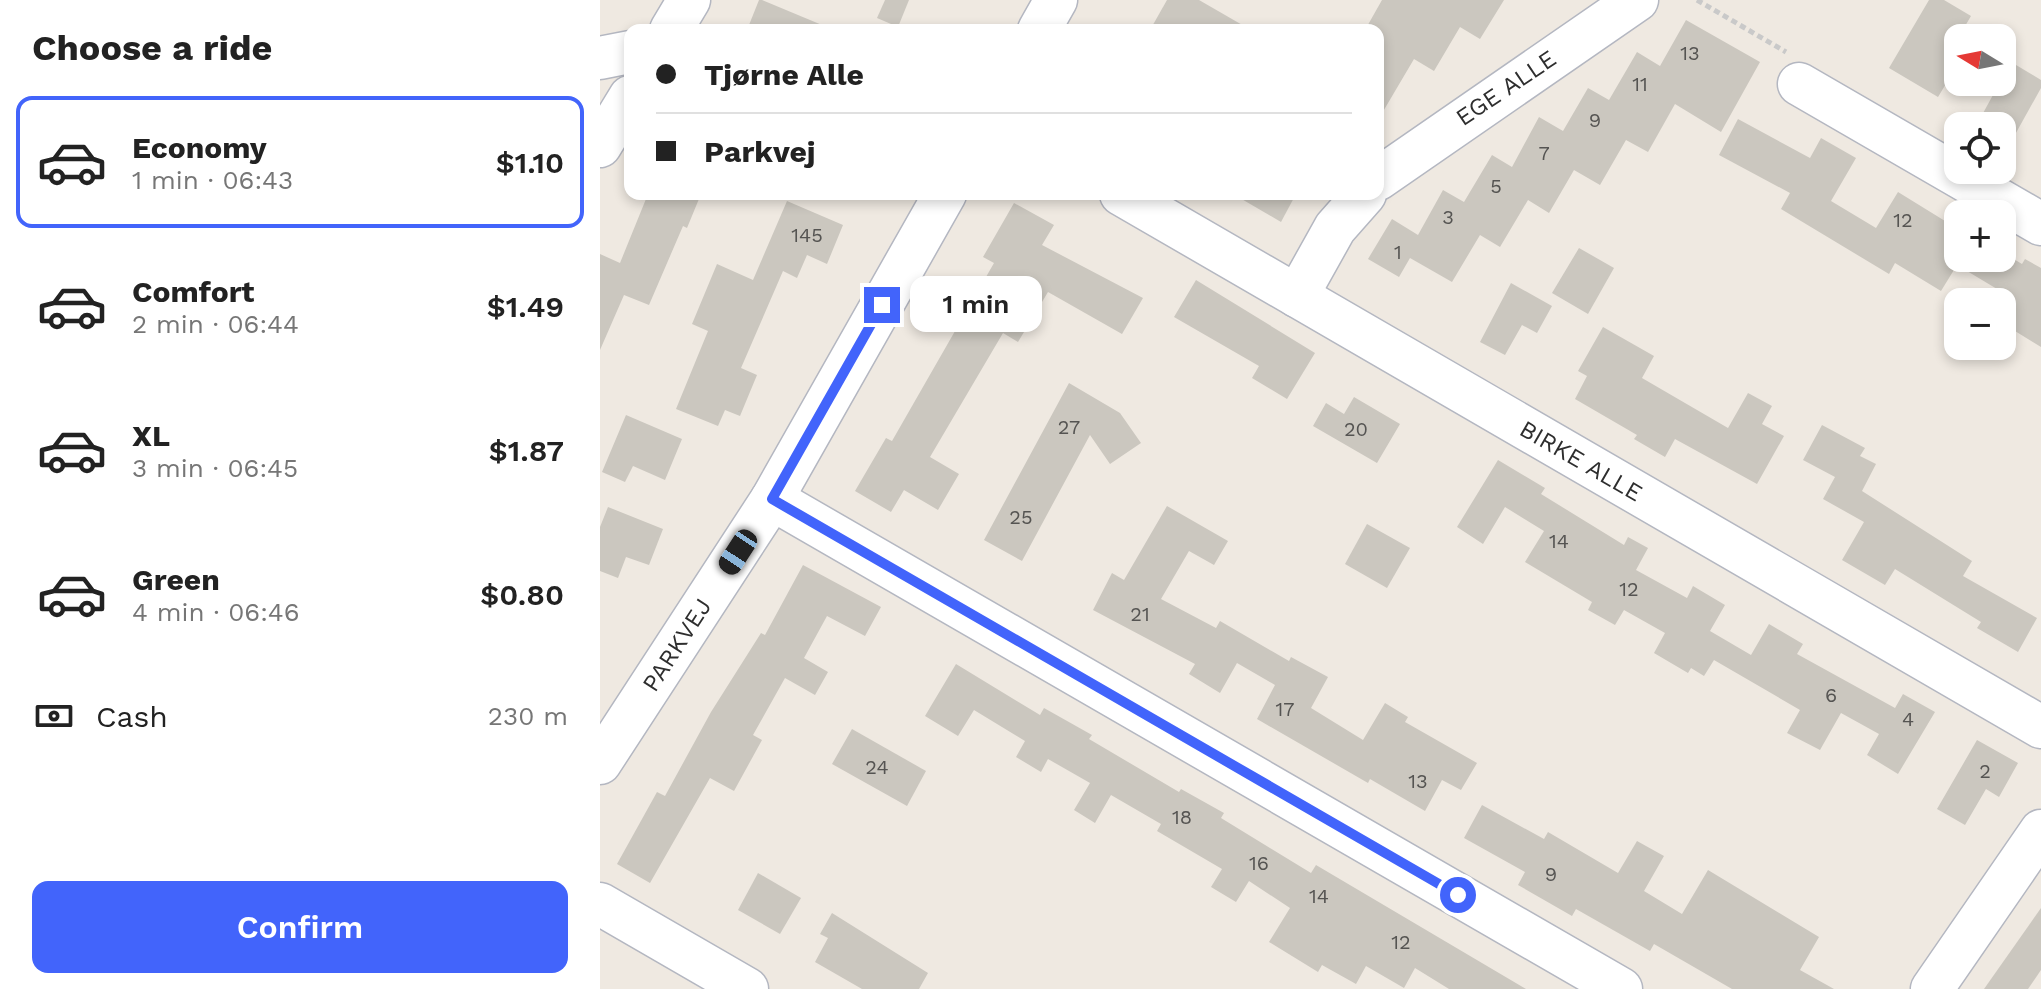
<!DOCTYPE html>
<meta charset="utf-8">
<style>
body{margin:0;font-family:"Work Sans",sans-serif;background:#f2f2f2;color:#222;height:100vh;display:flex;flex-direction:column;font-size:30px;white-space:nowrap}
*{box-sizing:border-box;margin:0}
p{font-size:26px;color:#767676}
.icon{flex:none;width:44px;height:44px;fill:none;stroke:currentColor;stroke-width:2;stroke-linecap:round;stroke-linejoin:round}
.map{position:relative;flex:1;overflow:hidden}
.drawer{display:flex;flex-direction:column;background:#fff;width:600px}
.drawer>*{flex:none}
.guide{position:absolute;left:24px;top:24px;width:760px;height:176px;border-radius:16px;box-shadow:0 4px 12px #0003;display:grid;align-content:center;height:176px;padding:0 32px;background:#fff}
.needle{width:52px;rotate:280deg}
.tools{position:absolute;left:1344px;top:24px;display:grid;gap:16px}
.tools a{display:grid;place-items:center;width:72px;height:72px;border-radius:16px;background:#fff;box-shadow:0 4px 12px #0003;font-size:40px}
.end{position:absolute;width:36px;height:36px;margin:-18px;border:10px solid #4264fb;background:#fff;box-shadow:0 0 0 4px #fff}
.from{border-radius:50%}
.bubble{position:absolute;height:56px;border-radius:16px;background:#fff;box-shadow:0 4px 12px #0003;font-size:26px;font-weight:600;line-height:56px;text-align:center}
.car{position:absolute;width:24px;height:48px;margin:-24px -12px;border-radius:10px;box-shadow:0 0 6px 2px #0007;background:linear-gradient(#222 24%,#8ab4d8 0 40%,#222 0 76%,#8ab4d8 0 86%,#222 0)}
.guide b{display:flex;align-items:center;gap:28px;height:76px;font-size:30px}
.guide b+b{border-top:2px solid #e0e0e0}
.guide i{width:20px;height:20px;background:#222}
ul{padding:0;list-style:none}
li{display:flex;align-items:center;gap:24px;height:132px;margin:0 16px 12px;padding:0 16px;border:4px solid transparent;border-radius:16px}
li div{flex:1}
li b{display:block;font-size:30px}
li em{font-style:normal;font-weight:600}
li.on{border-color:#4264fb}
li>.icon{width:72px;height:72px;stroke-width:1.5}
h2{padding:0 32px;font-size:36px;line-height:96px}
.pay{display:flex;align-items:center;gap:20px;height:88px;padding:0 32px;font-size:30px}
.pay p{margin-inline-start:auto}
.action{display:flex;gap:16px;margin-top:auto;padding:16px 32px}
.action a{flex:1;height:92px;border-radius:16px;background:#4264fb;color:#fff;font-size:32px;font-weight:600;line-height:92px;text-align:center}
main{display:flex;flex:1;min-height:0}
.map>svg:first-child{display:block}
</style>
<main>
<section class="drawer">
<h2>Choose a ride</h2>
<ul>
<li class="on"><svg class="icon" aria-label="car" viewBox="0 0 24 24"><path d="M5 17H2v-5l4-1 3-4h7l3 4 3 1v5h-3M9 17h6M6 11h13"/><circle cx="7" cy="17" r="2"/><circle cx="17" cy="17" r="2"/></svg><div><b>Economy</b><p>1 min · 06:43</p></div><em>$1.10</em></li>
<li><svg class="icon" aria-label="car" viewBox="0 0 24 24"><path d="M5 17H2v-5l4-1 3-4h7l3 4 3 1v5h-3M9 17h6M6 11h13"/><circle cx="7" cy="17" r="2"/><circle cx="17" cy="17" r="2"/></svg><div><b>Comfort</b><p>2 min · 06:44</p></div><em>$1.49</em></li>
<li><svg class="icon" aria-label="car" viewBox="0 0 24 24"><path d="M5 17H2v-5l4-1 3-4h7l3 4 3 1v5h-3M9 17h6M6 11h13"/><circle cx="7" cy="17" r="2"/><circle cx="17" cy="17" r="2"/></svg><div><b>XL</b><p>3 min · 06:45</p></div><em>$1.87</em></li>
<li><svg class="icon" aria-label="car" viewBox="0 0 24 24"><path d="M5 17H2v-5l4-1 3-4h7l3 4 3 1v5h-3M9 17h6M6 11h13"/><circle cx="7" cy="17" r="2"/><circle cx="17" cy="17" r="2"/></svg><div><b>Green</b><p>4 min · 06:46</p></div><em>$0.80</em></li>
</ul>
<div class="pay"><svg class="icon" aria-label="cash" viewBox="0 0 24 24"><path d="M3 7h18v10H3z"/><circle cx="12" cy="12" r="2"/></svg>Cash<p>230 m</p></div>
<div class="action"><a>Confirm</a></div>
</section>
<div class="map">
<svg width="1441" height="989" viewBox="0 0 1441 989">
<rect width="100%" height="100%" fill="#efe9e1"/>
<!-- building -->
<g fill="#cbc7bf">
<polygon points="159,0 162,0 234,30 147,30"/>
<polygon points="285,0 309,0 298,27 277,18"/>
<polygon points="567,0 599,0 651,30 550,30"/>
<polygon points="782,0 904,0 880,39 860,27 834,71 814,59 778,120 778,30 765,30"/>
<polygon points="1329,0 1344,0 1371,16 1358,38 1358,64 1338,97 1289,68"/>
<polygon points="1086,20 1160,62 1121,132 1075,104 1048,152 1026,140 1000,185 974,170 949,213 928,200 900,247 880,235 852,282 810,258 799,277 768,259 792,219 818,235 843,190 864,202 892,155 912,167 939,117 963,131 988,88 1009,100 1037,52 1060,66"/>
<polygon points="1411,62 1441,80 1441,88 1402,158 1402,126 1376,126"/>
<polygon points="1138,119 1210,158 1221,138 1256,158 1231,201 1276,228 1298,192 1358,229 1358,258 1412,258 1422,264 1425,259 1441,268 1441,347 1402,323 1402,292 1357,265 1341,291 1295,263 1289,274 1181,209 1190,193 1119,155"/>
<polygon points="48,194 101,194 87,228 83,226 49,305 24,295 0,350 0,254 20,263"/>
<polygon points="633,194 696,194 681,222"/>
<polygon points="187,201 243,225 227,264 207,255 197,278 183,271 141,368 157,375 140,416 125,410 118,426 76,409 108,331 92,324 117,264 153,280"/>
<polygon points="414,203 454,225 442,245 543,298 522,334 448,292 418,342 403,333 330,457 359,474 338,510 304,490 291,512 255,491 286,438 292,441 394,263 383,257"/>
<polygon points="979,248 1014,268 988,314 952,293"/>
<polygon points="596,280 715,353 687,399 652,378 659,366 574,317"/>
<polygon points="911,283 952,306 937,333 922,325 905,355 880,342"/>
<polygon points="1003,327 1054,356 1042,378 1128,428 1148,393 1172,406 1162,424 1184,436 1157,484 1075,439 1065,457 1034,439 1037,435 975,399 987,376 978,371"/>
<polygon points="469,383 520,413 541,443 510,464 490,435 422,561 384,540"/>
<polygon points="754,397 800,424 777,463 713,426 726,403 744,414"/>
<polygon points="26,415 82,439 65,480 33,466 25,482 2,472"/>
<polygon points="1222,425 1265,448 1260,456 1276,464 1262,491 1372,561 1363,576 1437,618 1418,652 1377,628 1381,622 1295,569 1285,585 1242,560 1264,522 1223,499 1235,477 1203,460"/>
<polygon points="898,460 945,488 941,494 1024,545 1028,537 1048,548 1036,570 1087,598 1093,586 1125,605 1110,631 1151,655 1169,624 1203,644 1197,654 1295,708 1303,694 1335,712 1298,774 1267,755 1279,734 1241,713 1220,750 1187,733 1200,710 1114,660 1104,676 1091,668 1088,673 1054,653 1065,633 1024,610 1015,625 988,610 992,602 925,562 944,531 905,507 883,544 857,527"/>
<polygon points="567,506 628,541 614,565 589,551 561,599 616,628 620,621 689,661 691,657 728,677 711,708 763,740 785,703 808,717 805,722 877,763 861,790 842,780 825,811 770,779 768,783 657,719 675,685 637,663 620,693 589,674 595,664 493,610 512,573 524,580"/>
<polygon points="8,507 63,529 49,565 26,557 18,578 0,571 0,527"/>
<polygon points="767,524 810,548 787,588 745,564"/>
<polygon points="203,565 281,607 265,636 227,616 204,658 228,672 215,695 185,678 153,735 162,740 134,791 110,778 50,883 17,864 57,792 65,796 111,712 161,633 165,635"/>
<polygon points="356,664 440,715 444,708 492,735 489,739 579,792 581,789 624,813 621,818 711,873 716,865 926,989 849,989 815,968 804,988 766,966 756,984 722,965 718,972 669,942 690,908 649,881 636,902 611,887 622,869 557,831 561,824 511,795 495,823 474,810 490,783 448,759 441,772 416,757 425,741 374,710 358,736 325,716"/>
<polygon points="252,729 326,771 307,806 232,764"/>
<polygon points="1377,740 1418,763 1399,797 1386,789 1365,825 1337,809"/>
<polygon points="882,805 944,839 948,832 1018,873 1037,841 1064,856 1044,891 1082,914 1108,870 1219,937 1200,970 1234,989 1132,989 1054,944 1050,951 976,909 972,916 918,885 925,872 864,838"/>
<polygon points="158,873 201,898 180,934 138,910"/>
<polygon points="1441,908 1441,970 1428,989 1384,989"/>
<polygon points="232,913 328,973 319,989 262,989 215,962 228,938 220,934"/>
</g>
<g fill="none" stroke-linecap="round" stroke-linejoin="round">
<!-- minor casing -->
<g stroke="#b4b7c1" stroke-width="45">
<g id="minor">
<polyline points="71,30 89,0"/>
<polyline points="439,30 456,0"/>
<polyline points="0,58 30,52"/>
<polyline points="1199,84 1441,224"/>
<polyline points="0,146 30,97"/>
<polyline points="778,179 1037,0"/>
<polyline points="521,194 1441,727"/>
<polyline points="697,296 735,228 765,194"/>
<polyline points="172,499 1021,989"/>
<polyline points="0,763 172,499 345,194"/>
<polyline points="0,904 147,989"/>
<polyline points="1332,989 1441,831"/>
</g>
</g>
<!-- path -->
<polyline stroke="#c9c9c9" stroke-width="5" stroke-dasharray="6 4" stroke-linecap="butt" points="1097,0 1186,52"/>
<!-- minor -->
<use href="#minor" stroke="#fff" stroke-width="42"/>
</g>
<g fill="none" stroke-linecap="round" stroke-linejoin="round">
<!-- route -->
<polyline stroke="#4264fb" stroke-width="10" points="282,305 172,499 858,895"/>
</g>
<g text-anchor="middle" stroke-width="8" stroke-linejoin="round" paint-order="stroke">
<!-- number labels -->
<g font-size="20" fill="#555452">
<text x="1090" y="60">13</text>
<text x="1040" y="91">11</text>
<text x="995" y="127">9</text>
<text x="944" y="160">7</text>
<text x="896" y="193">5</text>
<text x="848" y="224">3</text>
<text x="1303" y="227">12</text>
<text x="207" y="242">145</text>
<text x="798" y="259">1</text>
<text x="469" y="434">27</text>
<text x="756" y="436">20</text>
<text x="421" y="524">25</text>
<text x="959" y="548">14</text>
<text x="1029" y="596">12</text>
<text x="540" y="621">21</text>
<text x="1231" y="702">6</text>
<text x="685" y="716">17</text>
<text x="1308" y="726">4</text>
<text x="277" y="774">24</text>
<text x="1385" y="778">2</text>
<text x="818" y="788">13</text>
<text x="582" y="824">18</text>
<text x="659" y="870">16</text>
<text x="951" y="881">9</text>
<text x="719" y="903">14</text>
<text x="801" y="949">12</text>
</g>
<!-- street labels -->
<g font-size="24" fill="#2e2e2e" stroke="#fff">
<text transform="translate(906 88) rotate(-34)" y="8">EGE ALLE</text>
<text transform="translate(981 461) rotate(30)" y="8">BIRKE ALLE</text>
<text transform="translate(77 645) rotate(-57)" y="8">PARKVEJ</text>
</g>
</g>
</svg>
<div class="tools">
<a><svg class="needle" viewBox="-14 -14 28 28"><path d="M0-13l5 13h-10z" fill="#e53935"/><path d="M0 13l5-13h-10z" fill="#767676"/></svg></a>
<a><svg class="icon" aria-label="locate" viewBox="0 0 24 24"><circle cx="12" cy="12" r="6"/><path d="M12 2v4M12 18v4M2 12h4M18 12h4"/></svg></a>
<a>+</a>
<a>−</a>
</div>
<i class="end from" style="left:858px;top:895px"></i>
<i class="end" style="left:282px;top:305px"></i>
<div class="bubble" style="left:310px;top:276px;width:132px">1 min</div>
<i class="car" style="left:138px;top:552px;rotate:213deg"></i>
<div class="guide">
<b><i class="from"></i>Tjørne Alle</b>
<b><i></i>Parkvej</b>
</div>
</div>
</main>
